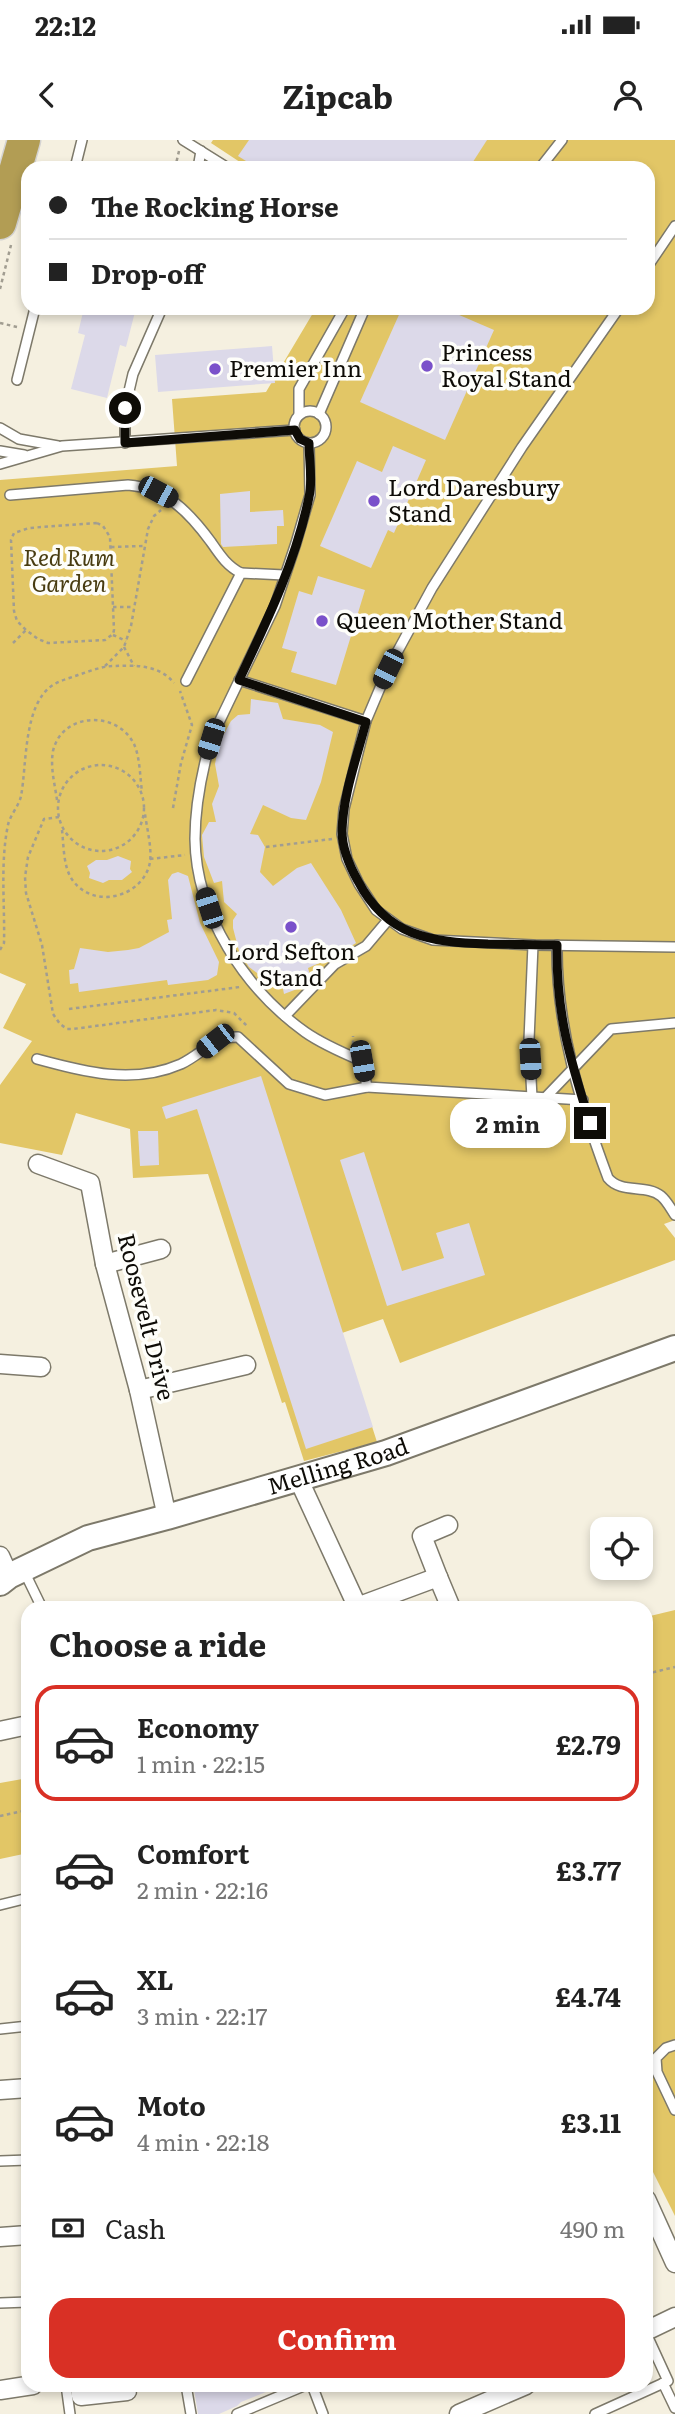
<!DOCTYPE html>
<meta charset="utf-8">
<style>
body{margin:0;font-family:Literata,serif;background:#f6f6f6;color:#222;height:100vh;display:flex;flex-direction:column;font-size:26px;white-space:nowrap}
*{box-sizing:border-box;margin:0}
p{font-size:23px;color:#767676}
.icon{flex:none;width:38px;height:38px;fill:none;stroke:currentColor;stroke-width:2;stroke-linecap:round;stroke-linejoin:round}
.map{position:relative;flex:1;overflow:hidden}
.panel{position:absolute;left:21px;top:1461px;width:632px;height:791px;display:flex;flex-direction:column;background:#fff;border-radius:21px;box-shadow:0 4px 10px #0003}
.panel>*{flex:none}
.hud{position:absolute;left:21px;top:21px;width:634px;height:154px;border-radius:21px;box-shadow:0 4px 10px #0003;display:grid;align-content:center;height:154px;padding:0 28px;background:#fff}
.fabs{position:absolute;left:590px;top:1377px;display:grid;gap:14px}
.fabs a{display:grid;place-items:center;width:63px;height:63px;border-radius:14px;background:#fff;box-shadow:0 4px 10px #0003;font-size:35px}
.end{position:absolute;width:32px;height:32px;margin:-16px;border:9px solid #0e0c07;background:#fff;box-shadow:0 0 0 4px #fff}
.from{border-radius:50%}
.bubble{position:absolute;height:49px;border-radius:21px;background:#fff;box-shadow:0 4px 10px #0003;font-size:23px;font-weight:700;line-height:49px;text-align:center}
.car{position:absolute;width:21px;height:42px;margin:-21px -10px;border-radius:9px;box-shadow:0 0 5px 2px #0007;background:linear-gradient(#222 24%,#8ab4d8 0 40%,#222 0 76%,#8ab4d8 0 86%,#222 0)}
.hud b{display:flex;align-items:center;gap:24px;height:66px;font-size:26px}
.hud b+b{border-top:2px solid #e0e0e0}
.hud i{width:18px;height:18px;background:#222}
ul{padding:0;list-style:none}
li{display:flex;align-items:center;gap:21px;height:116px;margin:0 14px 10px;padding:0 14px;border:4px solid transparent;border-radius:21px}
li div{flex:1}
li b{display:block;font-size:26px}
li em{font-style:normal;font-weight:700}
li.current{border-color:#d93025}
li>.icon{width:63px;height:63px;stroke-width:1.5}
h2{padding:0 28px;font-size:32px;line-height:84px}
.pay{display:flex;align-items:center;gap:18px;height:77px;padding:0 28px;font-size:26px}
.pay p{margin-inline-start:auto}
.button{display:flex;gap:14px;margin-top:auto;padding:14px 28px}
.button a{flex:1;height:80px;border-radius:21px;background:#d93025;color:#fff;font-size:28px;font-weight:700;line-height:80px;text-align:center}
.status{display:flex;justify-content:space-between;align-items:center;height:49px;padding:0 35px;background:#fff;direction:ltr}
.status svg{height:19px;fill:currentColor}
header{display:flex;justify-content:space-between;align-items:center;height:91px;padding:0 28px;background:#fff;font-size:32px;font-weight:700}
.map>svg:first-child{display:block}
</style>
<div class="status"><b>22:12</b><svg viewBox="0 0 49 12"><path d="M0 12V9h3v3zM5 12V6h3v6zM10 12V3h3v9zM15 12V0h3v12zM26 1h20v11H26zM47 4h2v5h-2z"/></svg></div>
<header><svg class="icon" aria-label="back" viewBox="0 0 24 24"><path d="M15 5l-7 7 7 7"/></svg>Zipcab<svg class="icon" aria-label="person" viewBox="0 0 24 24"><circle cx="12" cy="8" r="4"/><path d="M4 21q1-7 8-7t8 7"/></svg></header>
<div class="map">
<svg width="675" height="2274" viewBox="0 0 675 2274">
<rect width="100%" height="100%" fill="#f5f0e0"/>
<!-- green -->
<g fill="#e2c666">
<polygon points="213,0 675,0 675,1080 664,1084 675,1098 675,1120 400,1223 383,1179 342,1193 377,1302 304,1321 285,1262 282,1263 208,1034 133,1038 130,989 76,973 62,1015 0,1003 0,945 32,901 3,888 26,844 0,833 0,340 177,326 172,259 266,252 316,168 648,168 648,28 249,28 211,3"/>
<polygon points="675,1470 675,2076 646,2018 646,1477"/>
<polygon points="28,1638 28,1713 0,1719 0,1643"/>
</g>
<!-- building -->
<g fill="#dcd9e9">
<polygon points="249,0 487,0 469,28 257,28 238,16"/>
<polygon points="84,168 136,168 126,207 120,205 107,258 71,249 85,195 78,193"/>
<polygon points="402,168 443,168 494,190 445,300 360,262"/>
<polygon points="272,206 275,243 158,252 155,215"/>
<polygon points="393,306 426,320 394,393 388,390 371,428 320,406 357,321 382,332"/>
<polygon points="250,351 250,372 283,370 284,386 277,386 277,404 223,407 221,404 220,354"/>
<polygon points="318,436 365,450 336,545 291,532 297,512 282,508 299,451 312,455"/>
<polygon points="251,559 278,563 283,579 320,585 333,592 321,642 306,680 291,678 263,665 250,694 258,695 265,707 260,732 273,746 297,728 311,723 341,770 356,803 333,817 308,828 311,839 305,846 284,854 281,839 268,841 249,827 239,811 233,788 233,780 237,774 224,762 222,741 214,743 204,717 202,695 209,682 216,682 212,664 219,646 215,624 219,603 231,581 238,575 250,574"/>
<polygon points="118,716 131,721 130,729 132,732 122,740 109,740 103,743 89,738 90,733 87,726 96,720 107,720"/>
<polygon points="178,732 188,736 200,783 219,822 217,835 208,840 168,845 167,840 79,852 78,843 70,844 69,830 74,829 80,808 108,812 128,810 139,808 169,792 167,780 172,779 168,740 172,734"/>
<polygon points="261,936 373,1287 306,1309 197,969 166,979 162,967"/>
<polygon points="138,991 158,991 159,1025 140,1026"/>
<polygon points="364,1012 402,1131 444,1118 436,1093 469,1083 485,1135 387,1166 340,1020"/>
<polygon points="203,2245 281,2245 281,2246 241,2262 237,2266 219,2274 198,2274 194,2249"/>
</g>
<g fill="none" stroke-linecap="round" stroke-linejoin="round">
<!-- lane casing -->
<g stroke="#7d796a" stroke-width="12">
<g id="lane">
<polyline points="183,0 228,28"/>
<polyline points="75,28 82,0"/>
<polyline points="198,28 201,11"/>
<polyline points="540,28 562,0"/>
<polyline points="648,126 675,86"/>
<polyline points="619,168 522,307 432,448 388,529 366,581 344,669 342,694 347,719 359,744 376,770 402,789 433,800 533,805 675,807"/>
<polyline points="17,240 35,168"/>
<circle cx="310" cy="287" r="16"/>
<polyline points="319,274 365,168"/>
<polyline points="299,275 299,249 345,168"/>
<polyline points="0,288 19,299 58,306"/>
<polyline points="125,303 125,268 133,234 162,168"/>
<path d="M309 303 310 355 296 403 275 466 211 599C202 631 195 665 195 699 196 775 245 849 305 892 322 904 343 913 362 921L367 947 583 960"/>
<polyline points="0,311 24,315"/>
<polyline points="0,324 62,306 295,290"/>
<path d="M10 355 128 345C166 348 189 372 211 402 220 415 227 426 241 433"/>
<polyline points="239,540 366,581"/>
<polyline points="186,541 241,433 284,435"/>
<path d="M557 805C556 886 580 963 608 1038 621 1054 646 1044 661 1056 667 1061 671 1069 675 1075"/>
<polyline points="285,876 335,824 366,806 388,780"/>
<path d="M37 919C85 932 133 945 181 924 202 914 214 896 238 897L289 944 325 955 367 947"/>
<polyline points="532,958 529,900 533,805"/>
<polyline points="544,959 611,889 675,883"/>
<polyline points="24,1431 42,1468"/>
<polyline points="0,1765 28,1758"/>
<polyline points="0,1889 28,1886"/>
<polyline points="675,1905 666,1908 656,1918 657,1932 675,1970"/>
<polyline points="0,2021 28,2020"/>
<polyline points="0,2163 28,2162"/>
<polyline points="663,2243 675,2268"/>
<polyline points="66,2245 70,2274"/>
<polyline points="186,2245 191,2274"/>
<polyline points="312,2245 323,2274"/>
<polyline points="237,2274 306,2245"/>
<polyline points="595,2274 668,2241 646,2193"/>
</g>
</g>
<!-- street casing -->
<g stroke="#7d796a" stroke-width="21">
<g id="street">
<polyline points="38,1024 90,1043 105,1124 139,1250 167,1377"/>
<polyline points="105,1124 161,1109"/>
<polyline points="0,1224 41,1227"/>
<polyline points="139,1250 246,1225"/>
<polyline points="298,1338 358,1468"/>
<polyline points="0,1416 9,1436"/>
<polyline points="438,1437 451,1468"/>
<polyline points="357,1467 438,1437 422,1396 448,1385"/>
<polyline points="0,1591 28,1585"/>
<polyline points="0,1950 28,1948"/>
<polyline points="646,2059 675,2123"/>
<polyline points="0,2097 28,2095"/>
<polyline points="646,2191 675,2177"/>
<polyline points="80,2245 81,2256 127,2251 126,2245"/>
<polyline points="0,2250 33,2245"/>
<polyline points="459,2274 526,2245"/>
</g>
</g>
<!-- secondary casing -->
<g stroke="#7d796a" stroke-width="28">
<g id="secondary">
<path id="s1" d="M0 1443 9 1436 88 1398 167 1377 386 1313 675 1208"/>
</g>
</g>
<!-- highway casing -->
<g stroke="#d4d3d2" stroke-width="35">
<polyline id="highway" points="0,83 24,0"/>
</g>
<!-- path -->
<g stroke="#a19d91" stroke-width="2.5" stroke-dasharray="3.5 3.5" stroke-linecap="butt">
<polyline points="175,28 179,11"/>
<polyline points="0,149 11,105"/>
<polyline points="0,183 17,187"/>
<polygon points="97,383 103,386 110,397 114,490 113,494 105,500 48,503 38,499 26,490 17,481 14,471 11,400 14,393 29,388"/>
<polyline points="111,407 143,406"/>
<polyline points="113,467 134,467"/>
<polyline points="113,495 126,501"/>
<polyline points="13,503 26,490"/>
<polyline points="124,507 134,526"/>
<polyline points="105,526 124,507 131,486 148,389 154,376 161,370"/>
<circle cx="101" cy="668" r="43"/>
<path d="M57 660C55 645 50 627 53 611 62 572 117 570 134 604 140 617 140 637 142 652"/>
<polyline points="173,668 181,623 192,585 180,551"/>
<polyline points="59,677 44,679 28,717 25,737 26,753 42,805 53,874 60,884 67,889 73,889 216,870 234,873 248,887"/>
<path d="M62 690C64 707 63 729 74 742 96 770 144 756 150 722 152 708 147 689 145 674"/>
<polyline points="266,707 332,699"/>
<polyline points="150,719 185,715"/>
<path d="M0 810 4 803C5 765 0 723 8 685 10 675 19 666 21 656 27 625 23 564 53 545 61 540 70 538 78 535 90 531 102 526 115 526 135 525 160 525 174 543"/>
<polyline points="69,869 240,847"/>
<polyline points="353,904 353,896"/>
<polyline points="646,1534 675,1527"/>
<polyline points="0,1676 28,1670"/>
</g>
<!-- lane -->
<use href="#lane" stroke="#fff" stroke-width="9"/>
<!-- street -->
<use href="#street" stroke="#fff" stroke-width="18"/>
<!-- secondary -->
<use href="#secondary" stroke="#fff" stroke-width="24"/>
<!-- highway -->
<use href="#highway" stroke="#b29d54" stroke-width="32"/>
</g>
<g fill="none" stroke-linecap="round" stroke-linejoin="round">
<!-- route -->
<path stroke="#0e0c07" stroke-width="9" d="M125 268V303L295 290 300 299 309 303C309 320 313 341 309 357 296 421 267 481 239 540L366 582C357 617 343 654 342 691 342 709 349 725 358 741 387 797 431 802 488 804 511 804 534 805 557 805 556 874 570 919 590 983"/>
</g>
<!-- markers -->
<g fill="#7a51ca" stroke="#fefefa" stroke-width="2.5">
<circle cx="427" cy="226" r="7"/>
<circle cx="215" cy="229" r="7"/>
<circle cx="374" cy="361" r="7"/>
<circle cx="322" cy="481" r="7"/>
<circle cx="291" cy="787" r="7"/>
</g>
<g text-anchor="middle" stroke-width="7" stroke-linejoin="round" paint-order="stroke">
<!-- poi labels -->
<g font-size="23" fill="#0e0c07" stroke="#fefefa" text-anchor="start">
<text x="441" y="221">Princess<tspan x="441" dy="26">Royal Stand</tspan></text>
<text x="229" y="237">Premier Inn</text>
<text x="388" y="356">Lord Daresbury<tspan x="388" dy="26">Stand</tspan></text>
<text x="336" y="489">Queen Mother Stand</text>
<text x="291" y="820" text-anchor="middle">Lord Sefton<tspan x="291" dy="26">Stand</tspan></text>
</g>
<!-- park labels -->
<g font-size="23" font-style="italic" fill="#483c11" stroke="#fefefa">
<text x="69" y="426">Red Rum<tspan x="69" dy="26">Garden</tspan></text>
</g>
<!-- street labels -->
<g font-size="23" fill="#0e0c07" stroke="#fefefa">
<text transform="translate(146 1177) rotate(76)" y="8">Roosevelt Drive</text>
<text dy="8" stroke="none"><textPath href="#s1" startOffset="359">Melling Road</textPath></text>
</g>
</g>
</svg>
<div class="fabs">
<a><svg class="icon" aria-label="locate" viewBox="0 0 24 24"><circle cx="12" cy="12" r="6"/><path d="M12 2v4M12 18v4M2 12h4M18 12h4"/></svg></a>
</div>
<i class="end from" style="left:125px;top:268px"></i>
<i class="end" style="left:590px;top:983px"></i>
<div class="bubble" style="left:450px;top:959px;width:116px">2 min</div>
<i class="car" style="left:158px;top:352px;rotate:118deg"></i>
<i class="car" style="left:388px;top:529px;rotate:206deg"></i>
<i class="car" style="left:211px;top:599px;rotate:197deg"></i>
<i class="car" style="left:209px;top:768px;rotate:342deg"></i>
<i class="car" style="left:215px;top:901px;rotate:232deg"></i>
<i class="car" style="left:530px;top:919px;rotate:177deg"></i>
<i class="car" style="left:362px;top:921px;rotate:170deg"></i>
<div class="hud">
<b><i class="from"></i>The Rocking Horse</b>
<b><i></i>Drop-off</b>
</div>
<section class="panel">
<h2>Choose a ride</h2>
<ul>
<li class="current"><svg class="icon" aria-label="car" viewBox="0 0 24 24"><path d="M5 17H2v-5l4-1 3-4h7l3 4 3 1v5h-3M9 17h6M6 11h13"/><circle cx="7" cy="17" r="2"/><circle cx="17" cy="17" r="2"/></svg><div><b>Economy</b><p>1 min · 22:15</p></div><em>£2.79</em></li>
<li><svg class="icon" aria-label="car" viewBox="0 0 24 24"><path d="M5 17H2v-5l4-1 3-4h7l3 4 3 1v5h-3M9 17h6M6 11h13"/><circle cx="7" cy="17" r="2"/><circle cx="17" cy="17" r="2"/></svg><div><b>Comfort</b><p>2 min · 22:16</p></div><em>£3.77</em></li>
<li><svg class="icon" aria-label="car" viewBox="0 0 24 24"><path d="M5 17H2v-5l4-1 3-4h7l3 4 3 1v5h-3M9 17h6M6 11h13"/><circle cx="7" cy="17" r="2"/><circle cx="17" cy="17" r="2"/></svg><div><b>XL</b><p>3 min · 22:17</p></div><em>£4.74</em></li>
<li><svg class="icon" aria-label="car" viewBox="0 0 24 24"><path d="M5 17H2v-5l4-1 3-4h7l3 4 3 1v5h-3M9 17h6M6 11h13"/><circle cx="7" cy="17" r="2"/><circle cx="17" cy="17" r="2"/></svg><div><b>Moto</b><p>4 min · 22:18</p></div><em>£3.11</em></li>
</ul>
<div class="pay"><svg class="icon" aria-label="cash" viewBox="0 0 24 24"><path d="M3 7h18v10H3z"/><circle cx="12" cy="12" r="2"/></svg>Cash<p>490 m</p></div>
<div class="button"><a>Confirm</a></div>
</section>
</div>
